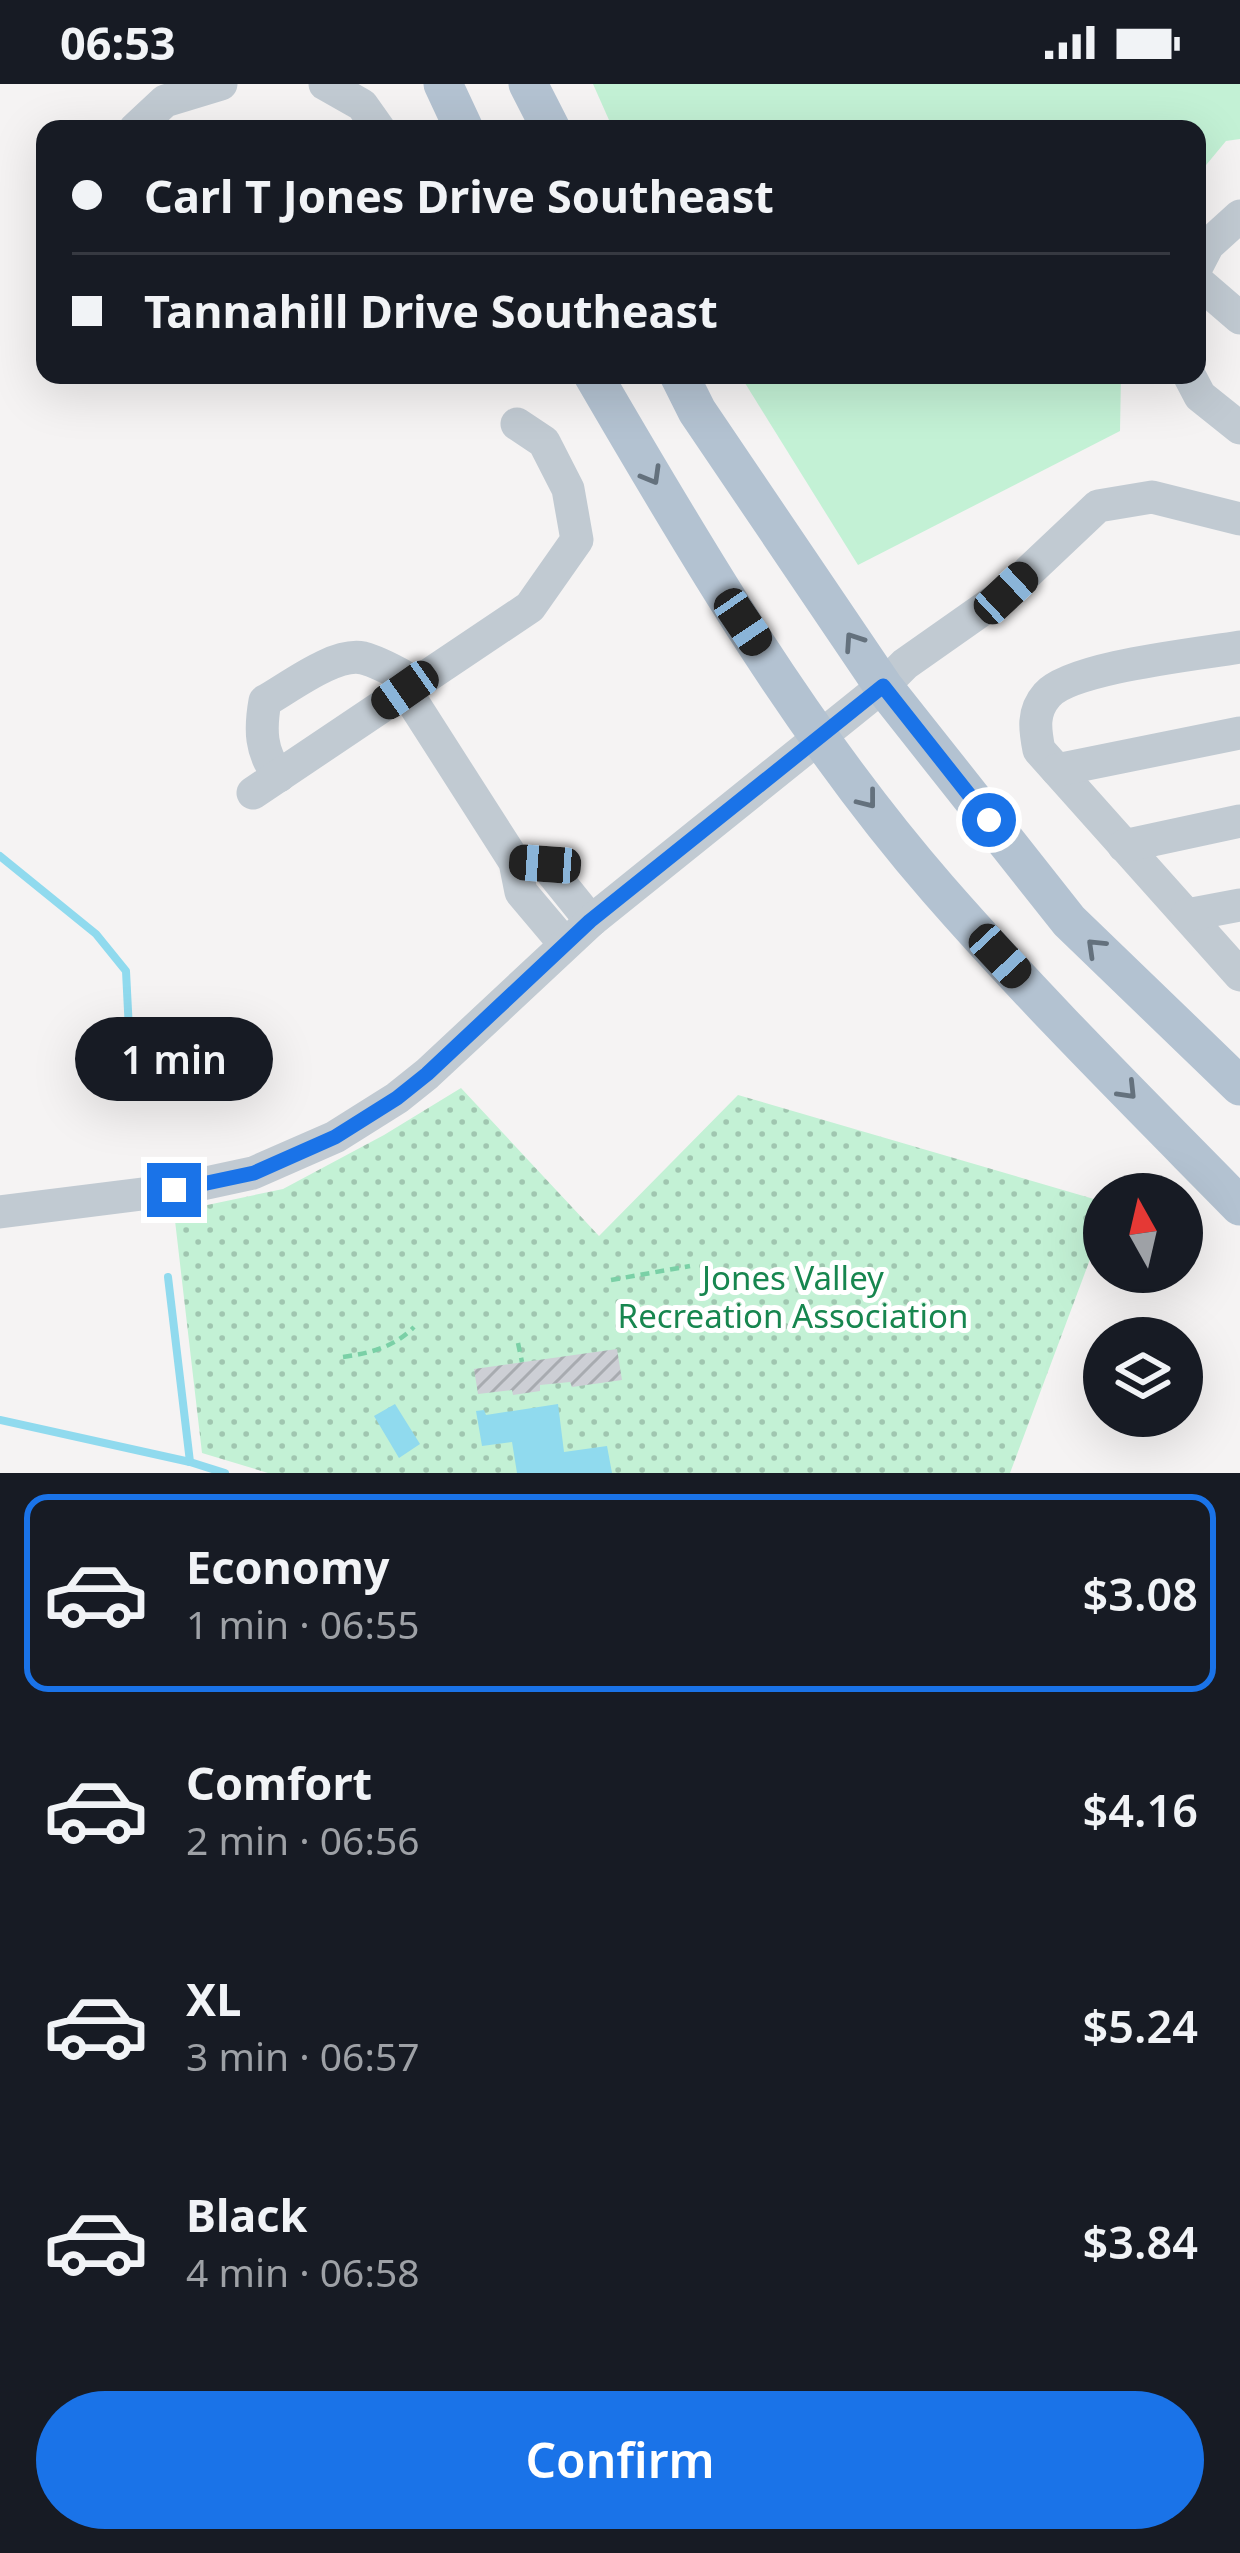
<!DOCTYPE html>
<meta charset="utf-8">
<style>
body{margin:0;font-family:"Noto Sans",sans-serif;background:#242831;color:#f1f3f6;height:100vh;display:flex;flex-direction:column;font-size:45px;white-space:nowrap}
*{box-sizing:border-box;margin:0}
p{font-size:39px;color:#9ea1a6}
.icon{flex:none;width:66px;height:66px;fill:none;stroke:currentColor;stroke-width:2;stroke-linecap:round;stroke-linejoin:round}
.map{position:relative;height:1389px;overflow:hidden}
.side{display:flex;flex-direction:column;background:#171b24;flex:1}
.side>*{flex:none}
.hud{position:absolute;left:36px;top:36px;width:1170px;height:264px;border-radius:24px;box-shadow:0 12px 48px #0002;display:grid;align-content:center;height:264px;padding:0 36px;background:#171b24}
.needle{width:78px;rotate:352deg}
.tools{position:absolute;left:1083px;top:1089px;display:grid;gap:24px}
.tools a{display:grid;place-items:center;width:120px;height:120px;border-radius:50%;background:#171b24;box-shadow:0 12px 48px #0002;font-size:60px}
.end{position:absolute;width:54px;height:54px;margin:-27px;border:15px solid #1a73e8;background:#fff;box-shadow:0 0 0 6px #fff}
.from{border-radius:50%}
.bubble{position:absolute;height:84px;border-radius:42px;background:#171b24;box-shadow:0 12px 48px #0002;font-size:39px;font-weight:600;line-height:84px;text-align:center}
.car{position:absolute;width:36px;height:72px;margin:-36px -18px;border-radius:15px;box-shadow:0 0 9px 3px #0007;background:linear-gradient(#222 24%,#8ab4d8 0 40%,#222 0 76%,#8ab4d8 0 86%,#222 0)}
.hud b{display:flex;align-items:center;gap:42px;height:114px;font-size:45px}
.hud b+b{border-top:3px solid #363941}
.hud i{width:30px;height:30px;background:#f1f3f6}
ul{padding:21px 0 0;list-style:none}
li{display:flex;align-items:center;gap:36px;height:198px;margin:0 24px 18px;padding:0 12px;border:6px solid transparent;border-radius:24px}
li div{flex:1}
li b{display:block;font-size:45px}
li em{font-style:normal;font-weight:600}
li.active{border-color:#1a73e8}
li>.icon{width:108px;height:108px;stroke-width:1.5}
.primary-button{display:flex;gap:24px;margin-top:auto;padding:24px 36px}
.primary-button a{flex:1;height:138px;border-radius:72px;background:#1a73e8;color:#fff;font-size:48px;font-weight:600;line-height:138px;text-align:center}
.status{display:flex;justify-content:space-between;align-items:center;height:84px;padding:0 60px;background:#171b24;direction:ltr}
.status svg{height:33px;fill:currentColor}
.map>svg:first-child{display:block}
</style>
<div class="status"><b>06:53</b><svg viewBox="0 0 49 12"><path d="M0 12V9h3v3zM5 12V6h3v6zM10 12V3h3v9zM15 12V0h3v12zM26 1h20v11H26zM47 4h2v5h-2z"/></svg></div>
<div class="map">
<svg width="1240" height="1389" viewBox="0 0 1240 1389">
<defs>
<pattern id="park-dots" width="8" height="8" patternUnits="userSpaceOnUse" patternTransform="scale(3)"><rect width="8" height="8" fill="#c3f1d5"/><path d="M2 2h.1M6 6h.1" fill="none" stroke="#a0c6b0" stroke-width="1.8" stroke-linecap="round"/></pattern>
<pattern id="building-hatch" width="6" height="6" patternUnits="userSpaceOnUse" patternTransform="scale(3)"><rect width="6" height="6" fill="#cdcfd5"/><path d="M-1 1l2-2M0 6l6-6M5 7l2-2" fill="none" stroke="#a8abb0"/></pattern>
</defs>
<rect width="100%" height="100%" fill="#f5f3f3"/>
<!-- grass -->
<g fill="#c3f1d5">
<polygon points="593,0 1240,0 1240,55 1226,57 1197,92 1197,45 613,45"/>
<polygon points="740,291 1121,291 1120,347 858,481"/>
</g>
<!-- park -->
<polygon fill="url(#park-dots)" points="461,1004 599,1152 738,1011 1104,1118 1104,1138 1010,1389 268,1389 202,1369 174,1128 283,1105 384,1051"/>
<!-- water -->
<g fill="#90daee">
<polygon points="395,1320 420,1360 399,1374 374,1332"/>
<polygon points="558,1320 564,1368 607,1362 612,1389 517,1389 512,1358 482,1362 476,1327 484,1326 486,1331"/>
</g>
<g fill="none" stroke-linecap="round" stroke-linejoin="round">
<!-- stream -->
<g stroke="#90daee" stroke-width="8">
<polyline points="0,772 96,850 126,887 131,986 153,1008"/>
<polyline points="168,1193 190,1378"/>
<polyline points="0,1336 190,1378 225,1389"/>
</g>
</g>
<!-- building -->
<polygon fill="url(#building-hatch)" points="617,1265 622,1296 572,1303 570,1298 540,1301 540,1307 513,1311 512,1306 478,1310 474,1285"/>
<g fill="none" stroke-linecap="round" stroke-linejoin="round">
<!-- path -->
<g stroke="#7ad0a6" stroke-width="4.5" stroke-dasharray="9 6" stroke-linecap="butt">
<polyline points="611,1196 690,1182"/>
<polyline points="518,1259 522,1278"/>
<path d="M343 1273C371 1269 394 1263 414 1243"/>
</g>
<!-- minor -->
<g stroke="#c1cad2" stroke-width="33">
<polyline points="325,0 362,21 379,45"/>
<polyline points="135,45 165,17 221,0"/>
<polyline points="1197,182 1208,161 1240,132"/>
<polyline points="1197,197 1240,234"/>
<polyline points="1189,291 1200,312 1240,344"/>
<path d="M1240 563C1199 570 1071 583 1047 611 1032 628 1035 646 1039 666L1240 891"/>
<polyline points="405,606 515,778 521,808 564,859"/>
<polyline points="1057,686 1240,649"/>
<path d="M279 692C260 668 260 645 265 617 290 603 335 568 363 574 382 579 399 590 416 599"/>
<polyline points="253,709 530,523 577,456 568,405 544,358 517,340"/>
<polyline points="1124,762 1240,737"/>
<polyline points="515,778 545,780 591,837"/>
<polyline points="1187,831 1240,821"/>
<polyline points="0,1128 174,1106 253,1089 335,1053 397,1014 427,990 591,837 883,602 905,580 1006,509 1098,422 1152,413 1240,435"/>
</g>
<!-- major -->
<g stroke="#b3c2d1" stroke-width="39">
<polyline points="443,0 464,45"/>
<polyline points="528,0 551,45"/>
<path d="M593 291C696 468 803 650 938 805 1034 915 1138 1018 1240 1122"/>
<polyline points="679,291 697,327 883,602 1069,837 1240,1002"/>
</g>
</g>
<!-- one-way arrows -->
<defs><path id="oneway-chevron" d="M-2-3.5L2.5 0L-2 3.5" fill="none" stroke-width="1.6" stroke-linecap="round" stroke-linejoin="round" transform="scale(3)"/></defs>
<g stroke="#64717d">
<use href="#oneway-chevron" transform="translate(652 392) rotate(60)"/>
<use href="#oneway-chevron" transform="translate(853 557) rotate(-124)"/>
<use href="#oneway-chevron" transform="translate(868 716) rotate(52)"/>
<use href="#oneway-chevron" transform="translate(1095 863) rotate(-136)"/>
<use href="#oneway-chevron" transform="translate(1128 1007) rotate(46)"/>
</g>
<g fill="none" stroke-linecap="round" stroke-linejoin="round">
<!-- route -->
<polyline stroke="#1a73e8" stroke-width="15" points="174,1106 254,1089 335,1053 397,1014 427,990 590,837 883,602 989,736"/>
</g>
<g text-anchor="middle" stroke-width="10" stroke-linejoin="round" paint-order="stroke">
<!-- park labels -->
<g font-size="33" fill="#17864f" stroke="#fff">
<text x="793" y="1206">Jones Valley<tspan x="793" dy="38">Recreation Association</tspan></text>
</g>
</g>
</svg>
<div class="tools">
<a><svg class="needle" viewBox="-14 -14 28 28"><path d="M0-13l5 13h-10z" fill="#e53935"/><path d="M0 13l5-13h-10z" fill="#9ea1a6"/></svg></a>
<a><svg class="icon" aria-label="layers" viewBox="0 0 24 24"><path d="M12 4l9 5-9 5-9-5zM3 14l9 5 9-5"/></svg></a>
</div>
<i class="end from" style="left:989px;top:736px"></i>
<i class="end" style="left:174px;top:1106px"></i>
<div class="bubble" style="left:75px;top:933px;width:198px">1 min</div>
<i class="car" style="left:1006px;top:509px;rotate:47deg"></i>
<i class="car" style="left:743px;top:538px;rotate:146deg"></i>
<i class="car" style="left:405px;top:606px;rotate:235deg"></i>
<i class="car" style="left:545px;top:780px;rotate:274deg"></i>
<i class="car" style="left:1000px;top:872px;rotate:137deg"></i>
<div class="hud">
<b><i class="from"></i>Carl T Jones Drive Southeast</b>
<b><i></i>Tannahill Drive Southeast</b>
</div>
</div>
<section class="side">
<ul>
<li class="active"><svg class="icon" aria-label="car" viewBox="0 0 24 24"><path d="M5 17H2v-5l4-1 3-4h7l3 4 3 1v5h-3M9 17h6M6 11h13"/><circle cx="7" cy="17" r="2"/><circle cx="17" cy="17" r="2"/></svg><div><b>Economy</b><p>1 min · 06:55</p></div><em>$3.08</em></li>
<li><svg class="icon" aria-label="car" viewBox="0 0 24 24"><path d="M5 17H2v-5l4-1 3-4h7l3 4 3 1v5h-3M9 17h6M6 11h13"/><circle cx="7" cy="17" r="2"/><circle cx="17" cy="17" r="2"/></svg><div><b>Comfort</b><p>2 min · 06:56</p></div><em>$4.16</em></li>
<li><svg class="icon" aria-label="car" viewBox="0 0 24 24"><path d="M5 17H2v-5l4-1 3-4h7l3 4 3 1v5h-3M9 17h6M6 11h13"/><circle cx="7" cy="17" r="2"/><circle cx="17" cy="17" r="2"/></svg><div><b>XL</b><p>3 min · 06:57</p></div><em>$5.24</em></li>
<li><svg class="icon" aria-label="car" viewBox="0 0 24 24"><path d="M5 17H2v-5l4-1 3-4h7l3 4 3 1v5h-3M9 17h6M6 11h13"/><circle cx="7" cy="17" r="2"/><circle cx="17" cy="17" r="2"/></svg><div><b>Black</b><p>4 min · 06:58</p></div><em>$3.84</em></li>
</ul>
<div class="primary-button"><a>Confirm</a></div>
</section>
